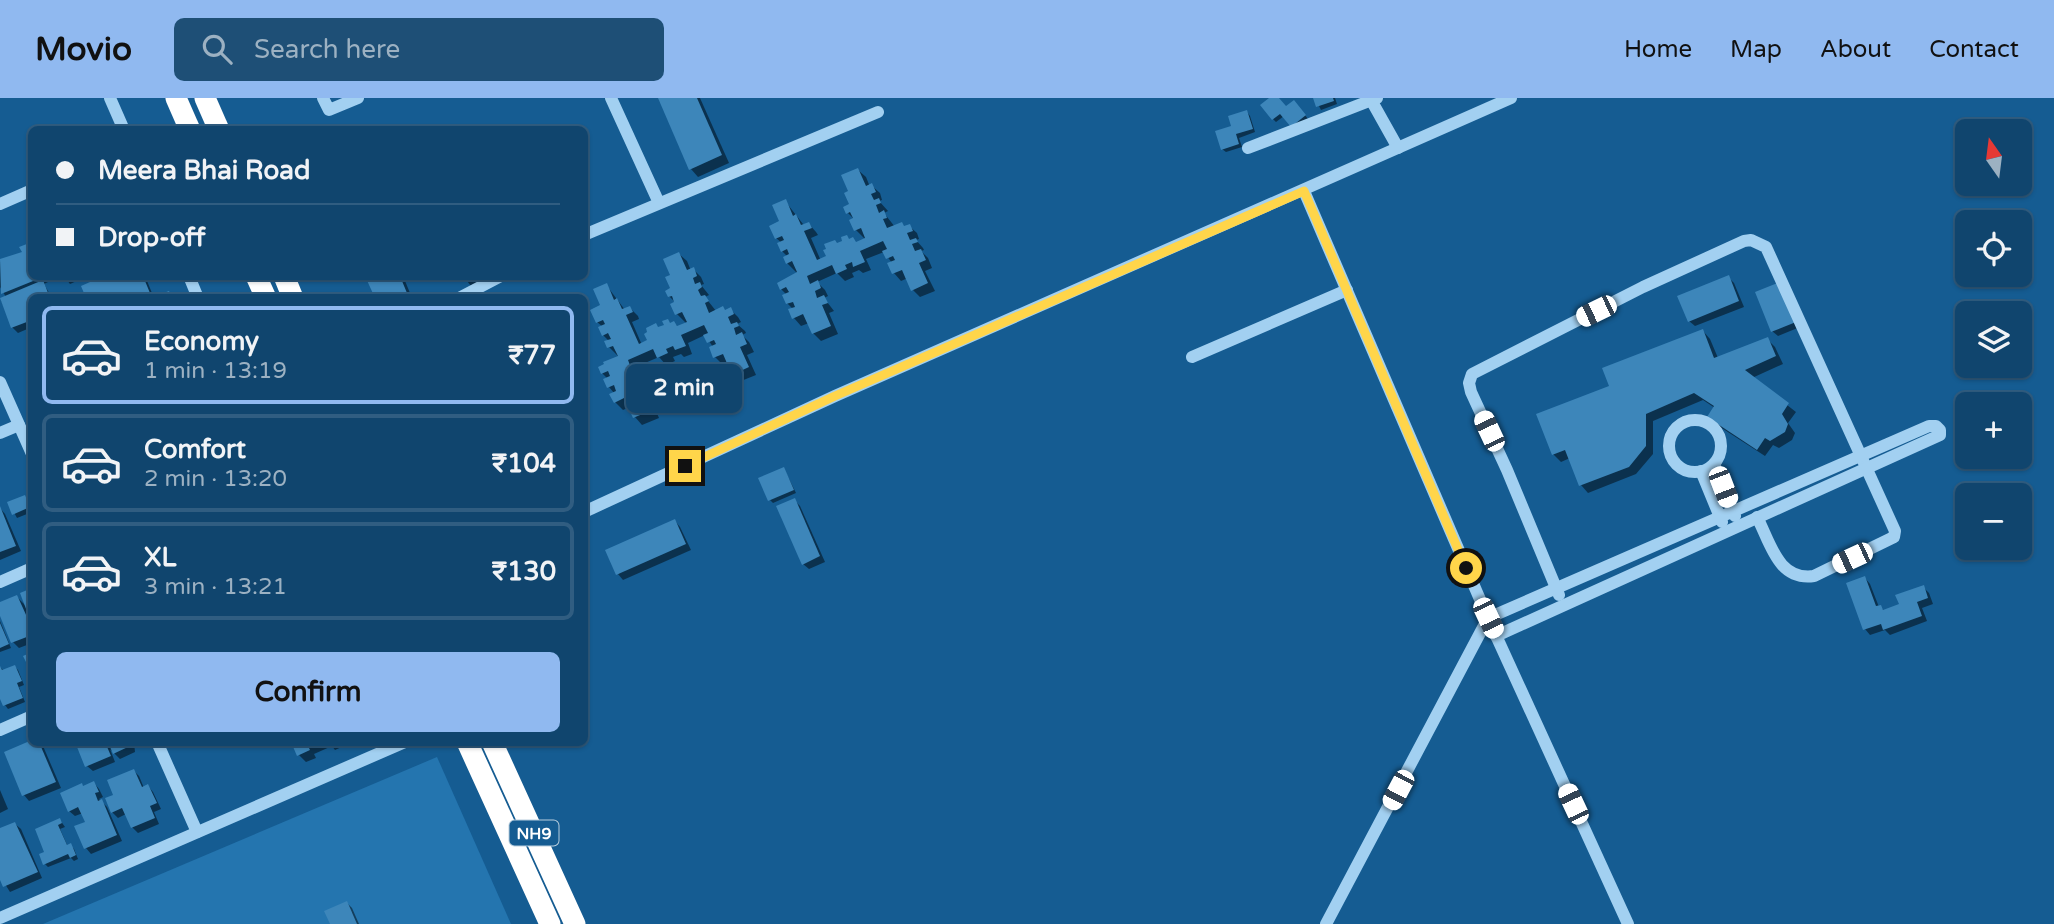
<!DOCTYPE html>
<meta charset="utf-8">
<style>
body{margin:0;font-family:"Varela Round",sans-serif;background:#1e4f76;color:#f1f3f6;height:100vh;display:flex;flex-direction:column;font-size:26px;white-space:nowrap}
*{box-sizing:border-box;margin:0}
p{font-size:23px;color:#9cb1c2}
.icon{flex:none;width:38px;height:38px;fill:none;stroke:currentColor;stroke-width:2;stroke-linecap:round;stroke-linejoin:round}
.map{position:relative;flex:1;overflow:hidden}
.sheet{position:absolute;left:28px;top:196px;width:560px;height:452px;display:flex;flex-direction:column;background:#10456e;border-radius:10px;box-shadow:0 2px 5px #0004,0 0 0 2px #305d81}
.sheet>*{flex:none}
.banner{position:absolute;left:28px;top:28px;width:560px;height:154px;border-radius:10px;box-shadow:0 2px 5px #0004,0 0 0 2px #305d81;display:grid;align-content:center;height:154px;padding:0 28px;background:#10456e}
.needle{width:46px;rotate:346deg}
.buttons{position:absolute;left:1955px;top:21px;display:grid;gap:14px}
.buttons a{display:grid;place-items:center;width:77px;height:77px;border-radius:10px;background:#10456e;box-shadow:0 2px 5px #0004,0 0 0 2px #305d81;font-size:35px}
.end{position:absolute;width:32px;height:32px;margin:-16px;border:9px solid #ffd54a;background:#111;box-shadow:0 0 0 4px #111}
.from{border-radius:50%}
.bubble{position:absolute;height:49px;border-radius:10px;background:#10456e;box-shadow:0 2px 5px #0004,0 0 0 2px #305d81;font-size:23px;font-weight:700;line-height:49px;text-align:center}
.car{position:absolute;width:21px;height:42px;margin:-21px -10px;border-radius:9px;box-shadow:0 0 5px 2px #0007;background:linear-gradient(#fff 24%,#345 0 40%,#fff 0 76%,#345 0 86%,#fff 0)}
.banner b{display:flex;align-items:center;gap:24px;height:66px;font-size:26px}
.banner b+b{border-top:2px solid #305d81}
.banner i{width:18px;height:18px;background:#f1f3f6}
ul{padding:12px 0 0;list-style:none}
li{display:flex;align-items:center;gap:21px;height:98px;margin:0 14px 10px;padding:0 14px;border:4px solid #305d81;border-radius:10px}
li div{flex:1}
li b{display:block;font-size:26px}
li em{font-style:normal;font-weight:700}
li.active{border-color:#90b9f0}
li>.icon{width:63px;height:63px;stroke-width:1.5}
.cta{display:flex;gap:14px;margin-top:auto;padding:14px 28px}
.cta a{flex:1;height:80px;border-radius:10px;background:#90b9f0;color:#111;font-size:28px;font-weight:700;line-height:80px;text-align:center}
header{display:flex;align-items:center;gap:42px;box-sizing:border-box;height:98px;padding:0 35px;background:#90b9f0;color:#111}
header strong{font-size:33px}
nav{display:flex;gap:38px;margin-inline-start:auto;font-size:24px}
.search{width:490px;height:63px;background:#1e4f76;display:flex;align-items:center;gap:18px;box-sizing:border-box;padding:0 24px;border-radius:10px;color:#9cb1c2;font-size:26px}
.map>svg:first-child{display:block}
</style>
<header>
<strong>Movio</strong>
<div class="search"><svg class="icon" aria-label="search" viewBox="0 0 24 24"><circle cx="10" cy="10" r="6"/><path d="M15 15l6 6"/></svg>Search here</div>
<nav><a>Home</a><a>Map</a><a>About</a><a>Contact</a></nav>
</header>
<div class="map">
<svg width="2054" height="826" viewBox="0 0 2054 826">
<rect width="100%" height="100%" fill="#155c92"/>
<!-- green -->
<polygon fill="#2475af" points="437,659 511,826 43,826"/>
<!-- shadow -->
<g fill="#0007">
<polygon points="660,0 700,0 729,65 698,79 691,71"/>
<polygon points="1272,0 1278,0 1286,10 1297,7 1308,21 1295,31 1284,18 1276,24 1273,21"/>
<polygon points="1315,0 1335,0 1337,6 1321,12"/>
<polygon points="1247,14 1250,18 1255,34 1239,40 1242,49 1226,54 1222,51 1233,29"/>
<polygon points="858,72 866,79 870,89 872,88 880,95 882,102 879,103 888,113 884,115 895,129 909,128 917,135 919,141 916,142 923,150 924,152 921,153 928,160 932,170 925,173 935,193 920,199 913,192 908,180 901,183 894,175 892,165 884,154 866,161 871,172 863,175 859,172 852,175 854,179 845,183 837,175 817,184 825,192 828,198 824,200 834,213 829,215 838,236 821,243 813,235 809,225 801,228 794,220 793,211 787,205 787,197 781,191 797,175 787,165 785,160 788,159 782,153 782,145 776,140 785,103 803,126 809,126 816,134 818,137 811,140 821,163 828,159 838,147 850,142 857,146 866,142 856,132 854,121 848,115 851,107 851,94"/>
<polygon points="24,155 32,178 48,178 50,183 44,186 52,200 32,200 32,229 18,235 12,229 1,202 6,199 0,189 0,164"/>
<polygon points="679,156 687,163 691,173 693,171 701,179 704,186 701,187 709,197 705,199 716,213 731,212 738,219 741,224 737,226 745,233 746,235 742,237 749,244 754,254 747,257 756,277 741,283 734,276 729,264 723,267 715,259 711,250 713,249 705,237 688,245 692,256 684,259 681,256 673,259 675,263 666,267 659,259 638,268 646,276 649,282 646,283 655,296 650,299 659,320 642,327 635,319 630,309 623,312 615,304 614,295 609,289 606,282 608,281 602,275 619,259 609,249 609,243 603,237 603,229 597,224 607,188 625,212 630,210 638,218 639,221 632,224 642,247 650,243 659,231 674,225 678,229 687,226 677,216 676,205 669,198"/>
<polygon points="64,178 88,178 70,186"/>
<polygon points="90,178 145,178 154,200 88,200 92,185"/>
<polygon points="367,178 403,178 412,200 377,200"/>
<polygon points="463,178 492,178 471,188"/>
<polygon points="1728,179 1734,185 1744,209 1695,228 1689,223"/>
<polygon points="1785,192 1800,229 1778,238 1772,233"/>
<polygon points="1703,233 1710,241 1718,260 1767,241 1775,249 1783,266 1752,280 1796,314 1788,325 1795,335 1792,342 1779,350 1773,347 1765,358 1717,327 1709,319 1715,310 1703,302 1653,323 1653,356 1636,376 1588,395 1581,387 1570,360 1561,364 1553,356 1611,289"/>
<polygon points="784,371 796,395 773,405 770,402"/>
<polygon points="24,399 32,414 17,420 9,405"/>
<polygon points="794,402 800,408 825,464 809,471 803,466"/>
<polygon points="0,410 5,416 21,453 0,462"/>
<polygon points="675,423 680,429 691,452 623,482 618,476"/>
<polygon points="1865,480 1870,486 1879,509 1885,513 1901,507 1923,489 1929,495 1933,506 1922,510 1927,523 1890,537 1885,532 1870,537 1865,531"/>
<polygon points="32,492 32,545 19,550 13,544 0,513 0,506 17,499 27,509"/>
<polygon points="0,523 11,550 0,554"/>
<polygon points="0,569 3,572 15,569 18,572 24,587 19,589 25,604 8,611 5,607 0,596"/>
<polygon points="32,644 39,644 43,648 61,690 29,703 24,697 6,655"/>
<polygon points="77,644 134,644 135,654 120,661 110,651 115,664 93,673 87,668"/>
<polygon points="292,644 347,644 348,646 335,652 332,648 314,656 316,660 306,664 299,657"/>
<polygon points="134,673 139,678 144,690 148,688 153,694 161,711 154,714 159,726 138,735 132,729 126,716 118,720 112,714 116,698"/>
<polygon points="94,685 99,691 103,699 99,701 107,709 122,743 91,756 86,750 87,725 83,715 75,718 69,713 84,689"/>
<polygon points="0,692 8,711 0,715"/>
<polygon points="60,722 65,729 60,731 68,749 70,747 74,751 78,761 74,763 71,760 48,769 45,766 47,754"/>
<polygon points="15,726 21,731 42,780 10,794 0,778 0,732"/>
<polygon points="347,805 352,810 359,826 331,826"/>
</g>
<!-- building -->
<g fill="#3d86ba">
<polygon points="658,0 697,0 722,57 689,72"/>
<polygon points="1269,0 1279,0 1286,8 1294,2 1306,17 1291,29 1280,16 1272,22 1260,7"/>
<polygon points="1313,0 1333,0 1334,3 1316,9"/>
<polygon points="1247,12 1253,31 1236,36 1239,46 1221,52 1215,33 1231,28 1228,18"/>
<polygon points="858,70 866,88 872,85 876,94 871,96 874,102 879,100 881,105 876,107 879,115 884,112 887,120 883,121 887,130 902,124 904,128 910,126 913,133 907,135 910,142 916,140 918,144 912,146 915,153 921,151 926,162 919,165 928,185 911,193 902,172 892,176 887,165 895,162 893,158 886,161 882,153 887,151 883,143 860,153 865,164 853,169 852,164 845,167 847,171 836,176 832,167 807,178 810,186 818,182 821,190 815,193 817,200 824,197 828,205 822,207 831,228 812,236 803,216 792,221 788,211 795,209 793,204 786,206 782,197 789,194 786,189 780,192 777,185 797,174 792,163 786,166 783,159 789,156 787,151 781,154 777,145 784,142 782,138 775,141 769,128 779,123 772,107 786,101 793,118 796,116 801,127 809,124 812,130 804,133 817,162 826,158 823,152 826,151 824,146 835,142 837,145 842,143 841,139 847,137 849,141 853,139 856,144 865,140 861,130 854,133 849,122 853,120 850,114 846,116 843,109 849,106 844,95 848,93 841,77"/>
<polygon points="32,144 32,178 43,179 1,196 0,161 22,154 19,149"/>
<polygon points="679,154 687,172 694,169 697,178 693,180 695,186 700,184 702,189 698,192 701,198 705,197 709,203 705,205 709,215 723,208 725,212 731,209 734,216 728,219 731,226 737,224 739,228 734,230 736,237 742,234 747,246 740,249 749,269 732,277 723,256 713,260 709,249 716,246 714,242 707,245 703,237 708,235 704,227 681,237 686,248 675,252 673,248 666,251 668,255 657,260 653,251 628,262 631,270 639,266 642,274 636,277 639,284 645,281 649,289 643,291 652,312 633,320 624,300 614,305 609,296 616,293 614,287 607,290 603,281 610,278 608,273 601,276 598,269 604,266 603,264 618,258 613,248 607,250 604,243 611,241 608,235 602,238 598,229 605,226 603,222 596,225 590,212 600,207 593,191 607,185 614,202 617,200 622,211 630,208 633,214 626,217 639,246 647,242 644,236 647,234 646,230 656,225 658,229 664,227 662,223 668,221 670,225 674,223 677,228 687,224 682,214 675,217 670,206 674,204 672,198 668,199 665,193 670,190 665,179 670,177 663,161"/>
<polygon points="1729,177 1739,203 1688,224 1677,198"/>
<polygon points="88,178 143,178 152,200 86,200 81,188 90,184"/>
<polygon points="365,178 400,178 409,200 375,200"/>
<polygon points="43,182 50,200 32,200 32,222 11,230 0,200"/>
<polygon points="1780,184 1796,224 1771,234 1755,194"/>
<polygon points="169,193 172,200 162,200 161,196"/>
<polygon points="1703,231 1714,260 1768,239 1776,258 1745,272 1789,305 1782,316 1788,326 1785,334 1770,343 1765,340 1757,352 1707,319 1714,308 1694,295 1646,316 1646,348 1629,369 1579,388 1565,352 1552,357 1536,316 1609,288 1602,270"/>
<polygon points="784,369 794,392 768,403 758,380"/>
<polygon points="25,397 30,409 12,417 7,404"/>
<polygon points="795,400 820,458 802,467 776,408"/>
<polygon points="0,408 16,448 0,454"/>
<polygon points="675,421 686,446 616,477 605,452"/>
<polygon points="1865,478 1876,508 1881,507 1883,512 1899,506 1895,497 1924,487 1928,500 1917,504 1922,518 1883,532 1881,526 1863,532 1846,485"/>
<polygon points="32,490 32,524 31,524 20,495"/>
<polygon points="17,497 32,530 32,537 11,545 0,518 0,504"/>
<polygon points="0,525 9,546 0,550"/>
<polygon points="32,554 32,576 23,558"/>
<polygon points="15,567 22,583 17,585 23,600 3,608 0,601 0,568 2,572"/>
<polygon points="32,642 39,644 56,684 22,698 4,654"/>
<polygon points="75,644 105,644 111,658 85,669"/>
<polygon points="108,644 130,644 130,648 113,656"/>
<polygon points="291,644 317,644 308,648 310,652 297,658"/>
<polygon points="134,671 142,689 148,686 157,705 150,708 155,720 131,730 122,710 111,715 105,700 113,697 107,682"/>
<polygon points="94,683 99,694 95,695 98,703 102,701 117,737 84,751 74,728 85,724 78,709 68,714 60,695 82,685 83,688"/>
<polygon points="60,720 62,725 58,727 67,747 71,745 76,757 70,760 68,756 43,767 39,756 44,754 35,731"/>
<polygon points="15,724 38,774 3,789 0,782 0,730"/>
<polygon points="347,803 357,826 330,826 324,813"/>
</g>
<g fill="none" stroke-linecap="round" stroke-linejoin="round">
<!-- minor -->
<g stroke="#a2d0f1" stroke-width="12">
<polyline points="110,0 124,32"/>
<polyline points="323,0 329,12 358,0"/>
<polyline points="611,0 659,105"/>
<polyline points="1370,0 1398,50"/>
<polyline points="1248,50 1377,0"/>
<polyline points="1304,93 1488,520 1628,826"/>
<polyline points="0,106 32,92"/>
<polyline points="584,137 878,14"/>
<polyline points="189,178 198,200"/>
<polyline points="459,200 501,178"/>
<polyline points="1192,259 1347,192"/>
<polyline points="0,284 32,356"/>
<circle cx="1695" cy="348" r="26"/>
<polyline points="0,335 19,327"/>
<polyline points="1714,366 1735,418"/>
<polyline points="1701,373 1722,424"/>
<polyline points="584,414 835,298 1511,0"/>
<polyline points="0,484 32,470"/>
<path d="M1559 497 1507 372 1471 294 1469 285 1472 276 1643 189 1744 143 1751 142 1766 149 1895 433 1894 439 1814 478C1778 483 1771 446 1757 419"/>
<polyline points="0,632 32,618"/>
<polyline points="157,644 197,734"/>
<polyline points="0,820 405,644"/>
<polyline points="1326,826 1488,520 1929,328 1936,328 1940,332 1940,337 1496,538"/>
</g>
<!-- highway -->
<g stroke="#fff" stroke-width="21">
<polyline points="176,0 190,32"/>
<polyline points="205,0 219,32"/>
<polyline points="256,178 266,200"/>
<polyline points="284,178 293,200"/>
<polyline points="467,644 550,826"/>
<polyline points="492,644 575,826"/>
</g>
</g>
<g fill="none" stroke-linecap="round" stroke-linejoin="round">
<!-- route -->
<polyline stroke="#ffd54a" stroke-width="9" points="685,368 835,298 1304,93 1466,470"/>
</g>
<g text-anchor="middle" stroke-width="5" stroke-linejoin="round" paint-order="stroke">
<!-- shield labels -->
<rect fill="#155c92" stroke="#b9cede" stroke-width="2" x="509.5" y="722.5" width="49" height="25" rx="5"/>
<g font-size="16" font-weight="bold" fill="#fff">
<text x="534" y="741">NH9</text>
</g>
</g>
</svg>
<div class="buttons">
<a><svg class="needle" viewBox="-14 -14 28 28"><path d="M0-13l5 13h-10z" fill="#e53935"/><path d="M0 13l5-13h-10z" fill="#9cb1c2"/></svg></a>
<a><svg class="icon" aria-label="locate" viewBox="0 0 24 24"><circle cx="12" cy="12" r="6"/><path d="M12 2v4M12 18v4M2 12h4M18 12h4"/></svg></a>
<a><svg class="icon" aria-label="layers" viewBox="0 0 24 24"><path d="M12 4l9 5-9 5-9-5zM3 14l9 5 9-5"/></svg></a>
<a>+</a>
<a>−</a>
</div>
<i class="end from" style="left:1466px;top:470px"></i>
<i class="end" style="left:685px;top:368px"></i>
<div class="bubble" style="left:626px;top:266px;width:116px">2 min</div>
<i class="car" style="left:1596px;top:213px;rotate:244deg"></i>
<i class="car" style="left:1489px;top:333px;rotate:335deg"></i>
<i class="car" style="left:1723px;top:389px;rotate:159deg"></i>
<i class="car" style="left:1852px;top:460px;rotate:245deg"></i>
<i class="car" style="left:1488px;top:520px;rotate:155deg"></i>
<i class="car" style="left:1398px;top:692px;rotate:208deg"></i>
<i class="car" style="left:1573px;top:706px;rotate:335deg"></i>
<div class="banner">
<b><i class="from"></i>Meera Bhai Road</b>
<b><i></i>Drop-off</b>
</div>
<section class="sheet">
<ul>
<li class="active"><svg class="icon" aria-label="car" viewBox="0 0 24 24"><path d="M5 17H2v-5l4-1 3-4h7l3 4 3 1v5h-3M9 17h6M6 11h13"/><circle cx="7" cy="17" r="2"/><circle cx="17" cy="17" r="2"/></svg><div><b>Economy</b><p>1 min · 13:19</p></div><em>₹77</em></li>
<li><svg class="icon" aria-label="car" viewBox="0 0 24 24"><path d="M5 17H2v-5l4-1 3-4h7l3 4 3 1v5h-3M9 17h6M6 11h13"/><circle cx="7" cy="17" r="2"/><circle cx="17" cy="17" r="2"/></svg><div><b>Comfort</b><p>2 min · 13:20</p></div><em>₹104</em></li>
<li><svg class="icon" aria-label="car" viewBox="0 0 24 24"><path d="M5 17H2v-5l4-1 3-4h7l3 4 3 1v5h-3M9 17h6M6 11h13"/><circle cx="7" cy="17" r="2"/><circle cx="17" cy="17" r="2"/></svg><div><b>XL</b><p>3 min · 13:21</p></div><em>₹130</em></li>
</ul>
<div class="cta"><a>Confirm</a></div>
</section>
</div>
